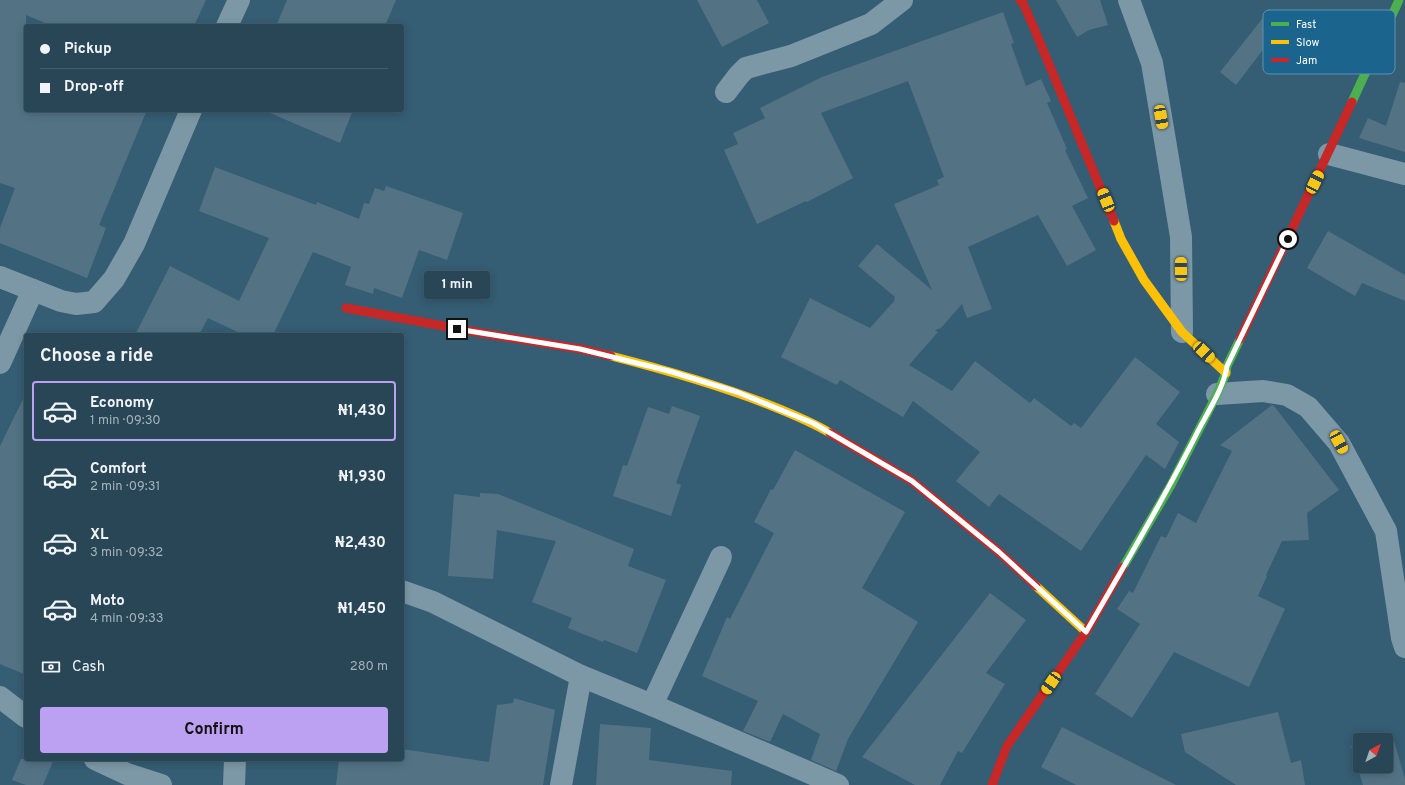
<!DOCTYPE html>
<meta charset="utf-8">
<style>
body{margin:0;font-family:Overpass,sans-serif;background:#304d5c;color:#f1f3f6;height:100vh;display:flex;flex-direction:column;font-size:15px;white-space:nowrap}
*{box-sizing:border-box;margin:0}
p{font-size:13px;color:#a5b1b9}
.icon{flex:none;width:22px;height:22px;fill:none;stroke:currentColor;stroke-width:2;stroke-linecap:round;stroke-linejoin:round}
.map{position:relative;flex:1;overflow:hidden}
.details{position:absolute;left:24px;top:333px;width:380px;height:428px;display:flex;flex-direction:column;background:#284656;border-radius:4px;box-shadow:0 2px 10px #0003,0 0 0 1px #445e6c}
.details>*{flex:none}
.guide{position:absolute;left:24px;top:24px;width:380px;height:88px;border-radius:4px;box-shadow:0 2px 10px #0003,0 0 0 1px #445e6c;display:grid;align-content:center;height:88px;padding:0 16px;background:#284656}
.needle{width:26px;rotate:40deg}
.fabs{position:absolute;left:1353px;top:733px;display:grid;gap:8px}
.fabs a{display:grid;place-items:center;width:40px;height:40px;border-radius:4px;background:#284656;box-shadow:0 2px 10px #0003,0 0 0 1px #445e6c;font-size:20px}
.end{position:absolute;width:18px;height:18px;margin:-9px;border:5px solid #fff;background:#111;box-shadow:0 0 0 2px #111}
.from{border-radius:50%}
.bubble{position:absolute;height:28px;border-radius:4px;background:#284656;box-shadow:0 2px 10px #0003,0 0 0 1px #445e6c;font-size:13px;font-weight:700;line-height:28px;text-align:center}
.car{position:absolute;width:12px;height:24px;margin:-12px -6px;border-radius:5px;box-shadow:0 0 3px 1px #0007;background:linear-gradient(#f5c518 24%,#345 0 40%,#f5c518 0 76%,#345 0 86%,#f5c518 0)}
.guide b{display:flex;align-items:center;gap:14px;height:38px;font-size:15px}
.guide b+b{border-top:1px solid #445e6c}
.guide i{width:10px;height:10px;background:#f1f3f6}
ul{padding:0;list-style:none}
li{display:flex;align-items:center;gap:12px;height:60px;margin:0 8px 6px;padding:0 8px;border:2px solid transparent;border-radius:4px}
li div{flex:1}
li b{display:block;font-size:15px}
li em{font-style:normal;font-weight:700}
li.active{border-color:#bca0f2}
li>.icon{width:36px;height:36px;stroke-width:1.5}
h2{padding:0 16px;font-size:18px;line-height:48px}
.pay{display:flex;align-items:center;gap:10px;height:44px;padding:0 16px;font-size:15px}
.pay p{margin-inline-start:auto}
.primary-button{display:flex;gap:8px;margin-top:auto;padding:8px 16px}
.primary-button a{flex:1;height:46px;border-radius:4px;background:#bca0f2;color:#111;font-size:16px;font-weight:700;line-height:46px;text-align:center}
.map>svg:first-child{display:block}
</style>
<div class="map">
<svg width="1405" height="785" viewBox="0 0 1405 785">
<rect width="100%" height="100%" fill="#355d73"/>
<!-- building -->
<g fill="#537385">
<polygon points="0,0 206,0 194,26 52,26 26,15 26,110 147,110 99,225 106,228 87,278 0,243 0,228 15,188 0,183"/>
<polygon points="287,0 396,0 385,26 276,26"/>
<polygon points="697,0 757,0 769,23 722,47"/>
<polygon points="1056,0 1100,0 1108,25 1089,30 1077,37"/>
<polygon points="1270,9 1285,21 1236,85 1220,72"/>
<polygon points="1003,12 1014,43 1011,44 1026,86 1041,79 1051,101 1047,103 1067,149 1065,150 1088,198 1072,206 1096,250 1067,266 1038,215 968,247 992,309 967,318 962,304 941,328 935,330 938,332 909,365 952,391 975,361 1030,403 1034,398 1071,426 1074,423 1081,428 1135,357 1180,392 1156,424 1179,442 1165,469 1146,455 1081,551 999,494 989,507 956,481 980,452 913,401 903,417 840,380 837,385 781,357 810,298 870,328 895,300 894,299 895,297 858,266 877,244 932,290 894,204 939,185 937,180 944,177 930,140 931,139 930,139 908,81 821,113 853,178 807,202 806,201 757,224 724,150 738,144 733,133 765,118 760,108 822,77"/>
<polygon points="1400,82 1405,83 1405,152 1359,138 1368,118 1386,126"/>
<polygon points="263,110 353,110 340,143"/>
<polygon points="215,167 316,205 317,202 359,219 364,203 369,204 375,188 384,191 386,186 463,213 447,260 419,250 402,298 374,288 373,294 345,285 351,267 313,252 273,335 244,335 208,318 199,335 135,335 170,266 239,301 269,238 199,211"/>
<polygon points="1328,231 1405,275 1405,301 1362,283 1355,296 1307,268"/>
<polygon points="26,393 26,675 0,664 0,446"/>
<polygon points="1272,405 1274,406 1339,490 1307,513 1309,540 1282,541 1266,575 1267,576 1258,596 1285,609 1249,687 1174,652 1132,718 1095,694 1140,624 1117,609 1129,591 1133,593 1161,536 1166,538 1178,513 1196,523 1232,451 1220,445"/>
<polygon points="672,406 700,416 676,483 681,485 671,516 613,496 623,465 627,466 648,407 669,414"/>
<polygon points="795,450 905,512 862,588 918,622 848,739 836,771 811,760 820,734 783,714 770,742 743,731 758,701 702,676 727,617 730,619 774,533 754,522 771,489 773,490"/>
<polygon points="480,493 498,494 634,549 628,566 666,580 637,653 604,640 603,642 568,628 572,618 532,602 556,541 497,530 493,579 448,576 454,494 480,497"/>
<polygon points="990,593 1026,620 986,673 1005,684 962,753 958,751 940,785 915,785 862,757"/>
<polygon points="514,698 555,710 543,785 336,785 339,759 402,759 402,749 489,762 497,705 513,703"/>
<polygon points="1278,712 1291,763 1301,760 1305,785 1236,785 1185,752 1181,734"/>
<polygon points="600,724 651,728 649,760 732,771 731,785 596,785"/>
<polygon points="1062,727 1176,785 1076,785 1041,767"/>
<polygon points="1392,734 1405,779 1405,785 1363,785 1351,746 1360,743 1360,766 1386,766 1386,740 1372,740"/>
<polygon points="21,759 54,759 43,785 26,785 12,780"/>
</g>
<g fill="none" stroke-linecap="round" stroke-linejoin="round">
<!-- street -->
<g stroke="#7c98a7" stroke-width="22">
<polyline points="1129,0 1152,63 1168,158 1181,237 1182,332"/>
<polyline points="227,26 239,0"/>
<polyline points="726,92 739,75 746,68 791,56 871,24 902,0"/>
<polyline points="1329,154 1405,174"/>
<polyline points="0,277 61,301 76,304 94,302 114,279 134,244 191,110"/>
<polyline points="0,363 33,290"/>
<polyline points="1217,394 1263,391 1287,395 1308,407 1339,443 1386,531 1402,638 1405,647"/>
<polyline points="402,591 433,602 581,676"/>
<polyline points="0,697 26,717"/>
<polyline points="652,705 721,557"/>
<polyline points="95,759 127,774 161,785"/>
<polyline points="234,785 235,759"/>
<polyline points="561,785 581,676 652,705 838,785"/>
</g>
<!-- fast -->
<g stroke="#4caf50" stroke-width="9">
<polyline points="1352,102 1399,0"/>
<polyline points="1123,567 1171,485 1217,394 1226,373 1227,366 1240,339"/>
</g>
<!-- slow -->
<g stroke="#ffc107" stroke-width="9">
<polyline points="1114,221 1121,239 1144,280 1182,332 1226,373"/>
<path d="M611 356C666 370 719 385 772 406 792 414 812 422 830 433"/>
<polyline points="1036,586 1086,632"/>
</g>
<!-- jam -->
<g stroke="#c62828" stroke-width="9">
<polyline points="1020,0 1023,3 1034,28 1114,221"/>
<polyline points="346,308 487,334 581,349 611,356"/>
<polyline points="1240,339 1352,102"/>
<polyline points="830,433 912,481 999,552 1036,586"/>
<polyline points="992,785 1007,746 1086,632 1123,567"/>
</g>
</g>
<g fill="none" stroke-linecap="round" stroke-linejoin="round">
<!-- route -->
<path stroke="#fff" stroke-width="5" d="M457 329 580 349 669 371 737 392 813 423 912 481 999 552 1086 632C1124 566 1163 501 1197 433 1207 413 1224 388 1227 366L1288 239"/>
</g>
<!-- legend -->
<rect x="1263" y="10" width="132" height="64" rx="6" fill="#1a648e" stroke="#5f92b0" stroke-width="1"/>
<rect x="1271" y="22" width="18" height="4" fill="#4caf50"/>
<rect x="1271" y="40" width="18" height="4" fill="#ffc107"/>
<rect x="1271" y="58" width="18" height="4" fill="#c62828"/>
<g font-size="11" fill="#fff">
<text x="1296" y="28">Fast</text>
<text x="1296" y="46">Slow</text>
<text x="1296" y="64">Jam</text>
</g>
</svg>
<div class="fabs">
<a><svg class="needle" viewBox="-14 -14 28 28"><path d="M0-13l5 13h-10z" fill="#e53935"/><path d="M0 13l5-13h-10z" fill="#a5b1b9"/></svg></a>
</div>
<i class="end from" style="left:1288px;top:239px"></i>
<i class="end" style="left:457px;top:329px"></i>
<div class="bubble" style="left:424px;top:271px;width:66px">1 min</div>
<i class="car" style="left:1161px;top:117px;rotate:170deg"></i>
<i class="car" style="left:1315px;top:182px;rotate:26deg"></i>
<i class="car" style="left:1106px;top:200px;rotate:338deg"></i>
<i class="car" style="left:1181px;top:269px;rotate:359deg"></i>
<i class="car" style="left:1204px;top:352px;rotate:133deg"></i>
<i class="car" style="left:1339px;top:442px;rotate:152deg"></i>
<i class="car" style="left:1051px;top:683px;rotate:214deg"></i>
<div class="guide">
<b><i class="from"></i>Pickup</b>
<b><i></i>Drop-off</b>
</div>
<section class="details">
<h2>Choose a ride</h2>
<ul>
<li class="active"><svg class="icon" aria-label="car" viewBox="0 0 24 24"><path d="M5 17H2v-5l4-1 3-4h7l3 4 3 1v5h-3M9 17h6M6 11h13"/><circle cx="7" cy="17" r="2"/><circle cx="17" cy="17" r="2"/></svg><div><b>Economy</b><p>1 min · 09:30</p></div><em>₦1,430</em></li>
<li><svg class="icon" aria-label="car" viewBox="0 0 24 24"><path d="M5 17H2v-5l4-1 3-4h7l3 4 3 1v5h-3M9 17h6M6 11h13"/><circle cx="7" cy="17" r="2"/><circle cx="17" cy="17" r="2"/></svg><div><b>Comfort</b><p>2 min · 09:31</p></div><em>₦1,930</em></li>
<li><svg class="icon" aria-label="car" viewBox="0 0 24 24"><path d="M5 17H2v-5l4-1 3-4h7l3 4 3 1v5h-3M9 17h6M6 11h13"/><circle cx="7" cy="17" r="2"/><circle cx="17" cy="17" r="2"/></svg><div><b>XL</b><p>3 min · 09:32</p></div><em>₦2,430</em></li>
<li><svg class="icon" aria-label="car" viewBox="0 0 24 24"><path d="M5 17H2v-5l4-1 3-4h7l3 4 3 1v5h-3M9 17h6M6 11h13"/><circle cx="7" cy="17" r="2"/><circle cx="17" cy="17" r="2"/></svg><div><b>Moto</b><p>4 min · 09:33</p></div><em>₦1,450</em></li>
</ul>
<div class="pay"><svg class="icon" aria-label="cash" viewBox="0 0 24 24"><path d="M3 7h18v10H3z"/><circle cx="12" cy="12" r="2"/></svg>Cash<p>280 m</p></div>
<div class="primary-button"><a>Confirm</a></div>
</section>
</div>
